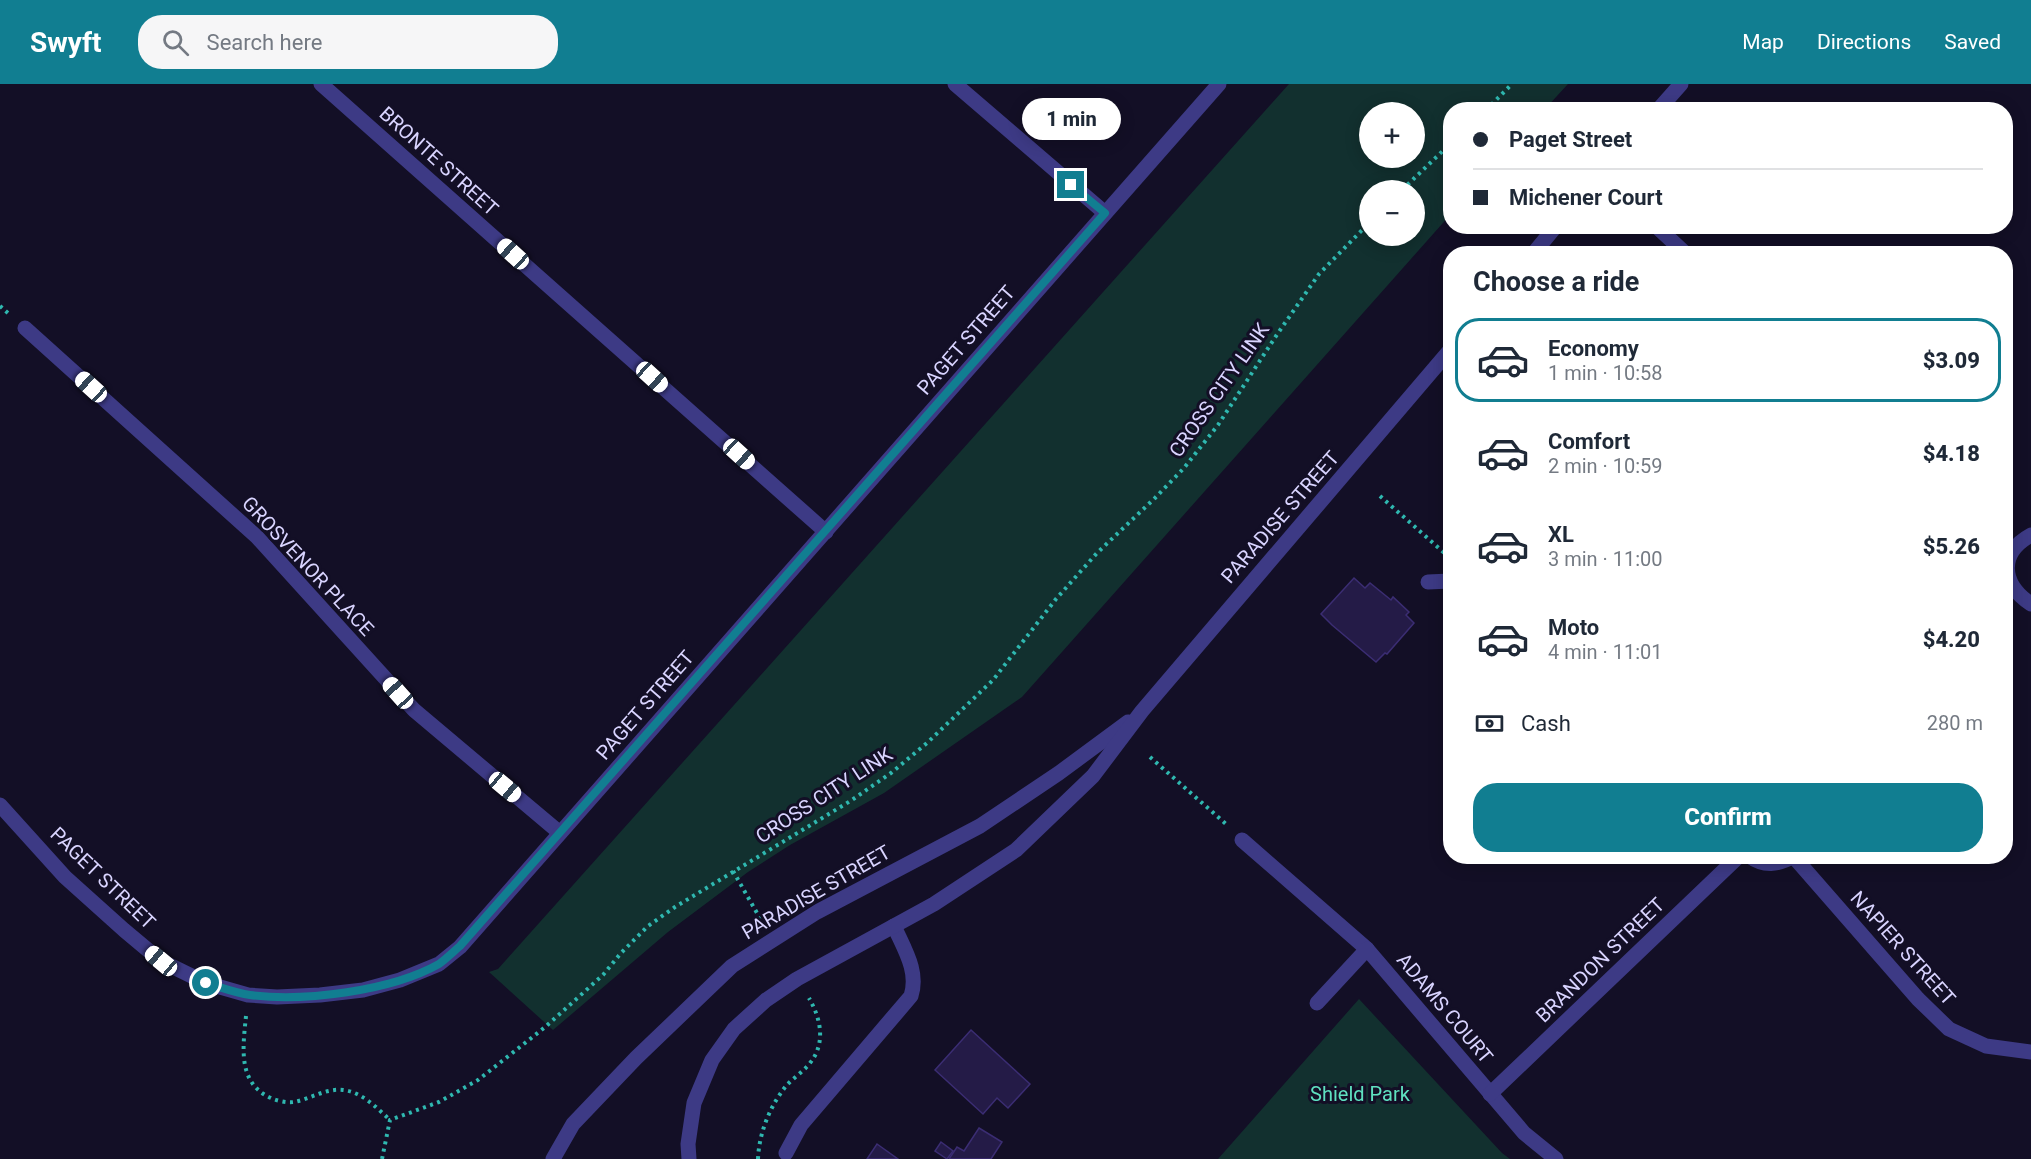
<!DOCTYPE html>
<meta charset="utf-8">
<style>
body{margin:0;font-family:Roboto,sans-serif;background:#f6f6f7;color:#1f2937;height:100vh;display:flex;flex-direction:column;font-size:22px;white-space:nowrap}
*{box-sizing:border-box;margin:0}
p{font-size:20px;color:#747a83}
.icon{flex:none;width:33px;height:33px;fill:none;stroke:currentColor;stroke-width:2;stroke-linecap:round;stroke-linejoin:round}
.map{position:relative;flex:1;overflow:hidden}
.drawer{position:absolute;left:1443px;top:162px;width:570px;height:618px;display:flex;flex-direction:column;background:#fff;border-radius:24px;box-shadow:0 3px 15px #0003}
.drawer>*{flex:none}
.hud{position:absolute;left:1443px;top:18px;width:570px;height:132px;border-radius:24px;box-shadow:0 3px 15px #0003;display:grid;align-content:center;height:132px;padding:0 30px;background:#fff}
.buttons{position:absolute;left:1359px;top:18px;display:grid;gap:12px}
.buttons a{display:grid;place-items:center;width:66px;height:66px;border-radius:50%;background:#fff;box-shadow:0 3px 15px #0003;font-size:30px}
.end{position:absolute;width:27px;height:27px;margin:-14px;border:8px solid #117e91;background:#fff;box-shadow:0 0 0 3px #fff}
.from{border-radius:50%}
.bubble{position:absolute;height:42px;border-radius:21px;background:#fff;box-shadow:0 3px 15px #0003;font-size:20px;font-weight:800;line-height:42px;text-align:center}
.car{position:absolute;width:18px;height:36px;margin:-18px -9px;border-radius:8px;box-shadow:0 0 4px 2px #0007;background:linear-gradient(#fff 24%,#345 0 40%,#fff 0 76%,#345 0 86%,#fff 0)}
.hud b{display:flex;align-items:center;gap:21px;height:57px;font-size:22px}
.hud b+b{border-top:2px solid #e0e1e3}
.hud i{width:15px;height:15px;background:#1f2937}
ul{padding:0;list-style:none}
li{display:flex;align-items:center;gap:18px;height:84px;margin:0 12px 9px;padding:0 18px;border:3px solid transparent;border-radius:24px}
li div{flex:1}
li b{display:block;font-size:22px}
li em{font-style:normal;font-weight:800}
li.selected{border-color:#117e91}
li>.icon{width:54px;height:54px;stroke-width:1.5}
h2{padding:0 30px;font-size:27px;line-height:72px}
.pay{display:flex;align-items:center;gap:15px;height:66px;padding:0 30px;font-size:22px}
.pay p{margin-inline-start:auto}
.cta{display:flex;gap:12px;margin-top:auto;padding:12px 30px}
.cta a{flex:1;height:69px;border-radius:24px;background:#117e91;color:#fff;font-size:24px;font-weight:800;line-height:69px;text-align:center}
header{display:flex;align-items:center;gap:36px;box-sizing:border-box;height:84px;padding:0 30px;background:#117e91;color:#fff}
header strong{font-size:28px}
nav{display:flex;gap:33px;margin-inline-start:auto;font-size:21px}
.search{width:420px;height:54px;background:#f6f6f7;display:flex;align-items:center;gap:15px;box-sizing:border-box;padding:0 21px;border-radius:24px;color:#747a83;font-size:22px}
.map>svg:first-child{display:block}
</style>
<header>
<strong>Swyft</strong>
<div class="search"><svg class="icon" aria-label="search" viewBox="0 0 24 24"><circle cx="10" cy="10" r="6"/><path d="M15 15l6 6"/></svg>Search here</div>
<nav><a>Map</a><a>Directions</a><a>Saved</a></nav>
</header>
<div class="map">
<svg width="2031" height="1075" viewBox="0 0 2031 1075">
<rect width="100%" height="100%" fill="#130f26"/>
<!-- green -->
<g fill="#12302f" fill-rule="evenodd">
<path d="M1289 0H1568L1545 25 1450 26V131L1022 613 884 709 790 761 748 788 668 848 553 946 489 888 498 885ZM1370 28H1414V74H1370ZM1370 106H1414V152H1370Z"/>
<polygon points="1359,915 1502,1069 1510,1075 1218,1075"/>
</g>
<!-- building -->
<g fill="#241b47" stroke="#3b2d73" stroke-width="1.5">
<polygon points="1354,494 1365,504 1370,499 1391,516 1393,513 1409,528 1406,531 1414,539 1387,570 1385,569 1376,578 1332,541 1321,530"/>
<polygon points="971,946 1030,1000 1008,1024 997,1014 983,1030 935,986"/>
<polygon points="979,1044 1002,1058 991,1075 949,1075 957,1063 964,1067"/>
<polygon points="941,1058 953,1067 947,1075 935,1067"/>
<polygon points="877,1060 898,1075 867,1075"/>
</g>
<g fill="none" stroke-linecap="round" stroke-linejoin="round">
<!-- path -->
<g stroke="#2fb8b0" stroke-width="4" stroke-dasharray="3 4.5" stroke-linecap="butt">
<polyline points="1486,26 1512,0"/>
<polyline points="1402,106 1450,60"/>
<polyline points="0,222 8,229"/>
<polyline points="1380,412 1449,473"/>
<polyline points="1150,673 1226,740"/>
<polyline points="733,787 761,836"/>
<path d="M246 932C243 963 237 999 271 1014 278 1017 287 1019 294 1018 310 1015 326 1004 343 1006 362 1008 377 1024 390 1036"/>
<polyline points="382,1075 390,1036 439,1018 478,996 544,944 603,891 621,869 648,842 675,823 852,716 891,689 927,659 993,596 1056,515 1097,469 1155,414 1184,384 1218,341 1276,252 1319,190 1370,138"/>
<path d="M758 1075C759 1049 770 1022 786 1002 793 994 803 988 810 979 826 959 821 935 809 914"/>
</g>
<!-- minor -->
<g stroke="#3d3a85" stroke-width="15">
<polyline points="321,0 826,448"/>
<polyline points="955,0 1105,129"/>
<polyline points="1658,26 1681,0"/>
<polyline points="1656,142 1686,170"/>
<polyline points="1533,170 1556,142"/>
<polyline points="25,244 257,453 414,626 560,749"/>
<path d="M2031 451C1998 469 2001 500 2031 520"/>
<polyline points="1428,498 1450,497"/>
<polyline points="0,721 65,793 124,846 161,877 206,899 248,911 277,913 320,911 363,906 400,896 439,880 460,863 1219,0"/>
<polyline points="1242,756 1367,865 1524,1049 1556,1075"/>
<path d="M1749 772C1764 783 1778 781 1794 772"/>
<polyline points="1794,773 1918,915 1949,945 1986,962 2031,968"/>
<polyline points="1317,919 1367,865"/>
<polyline points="1490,1010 1739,772"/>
<path d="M786 1069 801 1041 911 912C919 887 904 865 894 842"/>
<polyline points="553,1075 573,1040 636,974 732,882 817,828 980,742 1059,689 1128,638"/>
<polyline points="689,1075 688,1060 694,1019 712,976 734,945 766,916 797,895 934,820 1016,766 1093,692 1142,627 1450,266"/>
</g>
</g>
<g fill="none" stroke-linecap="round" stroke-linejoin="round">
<!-- route -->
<path stroke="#117e91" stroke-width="8" d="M206 899C220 903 235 909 250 911 304 918 391 907 439 880 446 875 453 868 460 862L1105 129 1071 101"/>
</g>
<g text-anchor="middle" stroke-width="6" stroke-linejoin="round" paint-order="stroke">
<!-- street labels -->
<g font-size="20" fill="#d9d4ff" stroke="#130f26">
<text transform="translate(439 77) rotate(42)" y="7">BRONTE STREET</text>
<text transform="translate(966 256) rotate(-49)" y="7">PAGET STREET</text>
<text transform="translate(1219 306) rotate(-55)" y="7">CROSS CITY LINK</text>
<text transform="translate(1280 433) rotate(-49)" y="7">PARADISE STREET</text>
<text transform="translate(308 482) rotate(47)" y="7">GROSVENOR PLACE</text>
<text transform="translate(645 621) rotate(-49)" y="7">PAGET STREET</text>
<text transform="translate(824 711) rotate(-33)" y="7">CROSS CITY LINK</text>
<text transform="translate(103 794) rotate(44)" y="7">PAGET STREET</text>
<text transform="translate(816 808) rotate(-30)" y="7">PARADISE STREET</text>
<text transform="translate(1903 864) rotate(48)" y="7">NAPIER STREET</text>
<text transform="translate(1600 876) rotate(-44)" y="7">BRANDON STREET</text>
<text transform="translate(1445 924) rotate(50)" y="7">ADAMS COURT</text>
</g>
<!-- park labels -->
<g font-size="20" fill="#5fe0c0" stroke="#130f26">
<text x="1360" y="1017">Shield Park</text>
</g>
</g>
</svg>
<div class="buttons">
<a>+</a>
<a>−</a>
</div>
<i class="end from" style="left:206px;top:899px"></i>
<i class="end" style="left:1071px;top:101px"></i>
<div class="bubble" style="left:1022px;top:14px;width:99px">1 min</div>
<i class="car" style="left:513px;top:170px;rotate:312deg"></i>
<i class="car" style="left:652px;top:293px;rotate:132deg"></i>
<i class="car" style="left:91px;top:303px;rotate:312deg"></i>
<i class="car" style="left:739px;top:370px;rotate:132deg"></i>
<i class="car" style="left:398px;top:609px;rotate:318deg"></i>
<i class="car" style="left:505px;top:703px;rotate:130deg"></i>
<i class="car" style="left:161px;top:877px;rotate:310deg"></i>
<div class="hud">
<b><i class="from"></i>Paget Street</b>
<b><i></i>Michener Court</b>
</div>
<section class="drawer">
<h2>Choose a ride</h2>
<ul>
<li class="selected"><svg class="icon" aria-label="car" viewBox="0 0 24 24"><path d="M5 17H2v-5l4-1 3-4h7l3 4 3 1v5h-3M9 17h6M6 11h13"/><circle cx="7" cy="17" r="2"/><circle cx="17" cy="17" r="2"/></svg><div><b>Economy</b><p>1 min · 10:58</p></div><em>$3.09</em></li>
<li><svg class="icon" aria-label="car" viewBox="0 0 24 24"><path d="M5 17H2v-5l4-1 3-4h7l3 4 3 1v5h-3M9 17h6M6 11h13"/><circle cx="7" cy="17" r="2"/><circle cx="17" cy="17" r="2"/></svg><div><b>Comfort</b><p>2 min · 10:59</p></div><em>$4.18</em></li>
<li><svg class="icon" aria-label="car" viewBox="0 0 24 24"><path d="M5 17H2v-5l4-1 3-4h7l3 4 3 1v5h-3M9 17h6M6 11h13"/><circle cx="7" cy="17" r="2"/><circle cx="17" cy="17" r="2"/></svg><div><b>XL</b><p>3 min · 11:00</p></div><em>$5.26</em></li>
<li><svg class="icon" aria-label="car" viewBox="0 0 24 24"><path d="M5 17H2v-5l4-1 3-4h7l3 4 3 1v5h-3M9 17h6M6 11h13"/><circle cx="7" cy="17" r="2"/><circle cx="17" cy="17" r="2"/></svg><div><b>Moto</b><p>4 min · 11:01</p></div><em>$4.20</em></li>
</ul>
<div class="pay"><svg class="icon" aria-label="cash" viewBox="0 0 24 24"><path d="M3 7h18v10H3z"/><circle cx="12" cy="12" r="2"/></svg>Cash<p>280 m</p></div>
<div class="cta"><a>Confirm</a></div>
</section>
</div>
